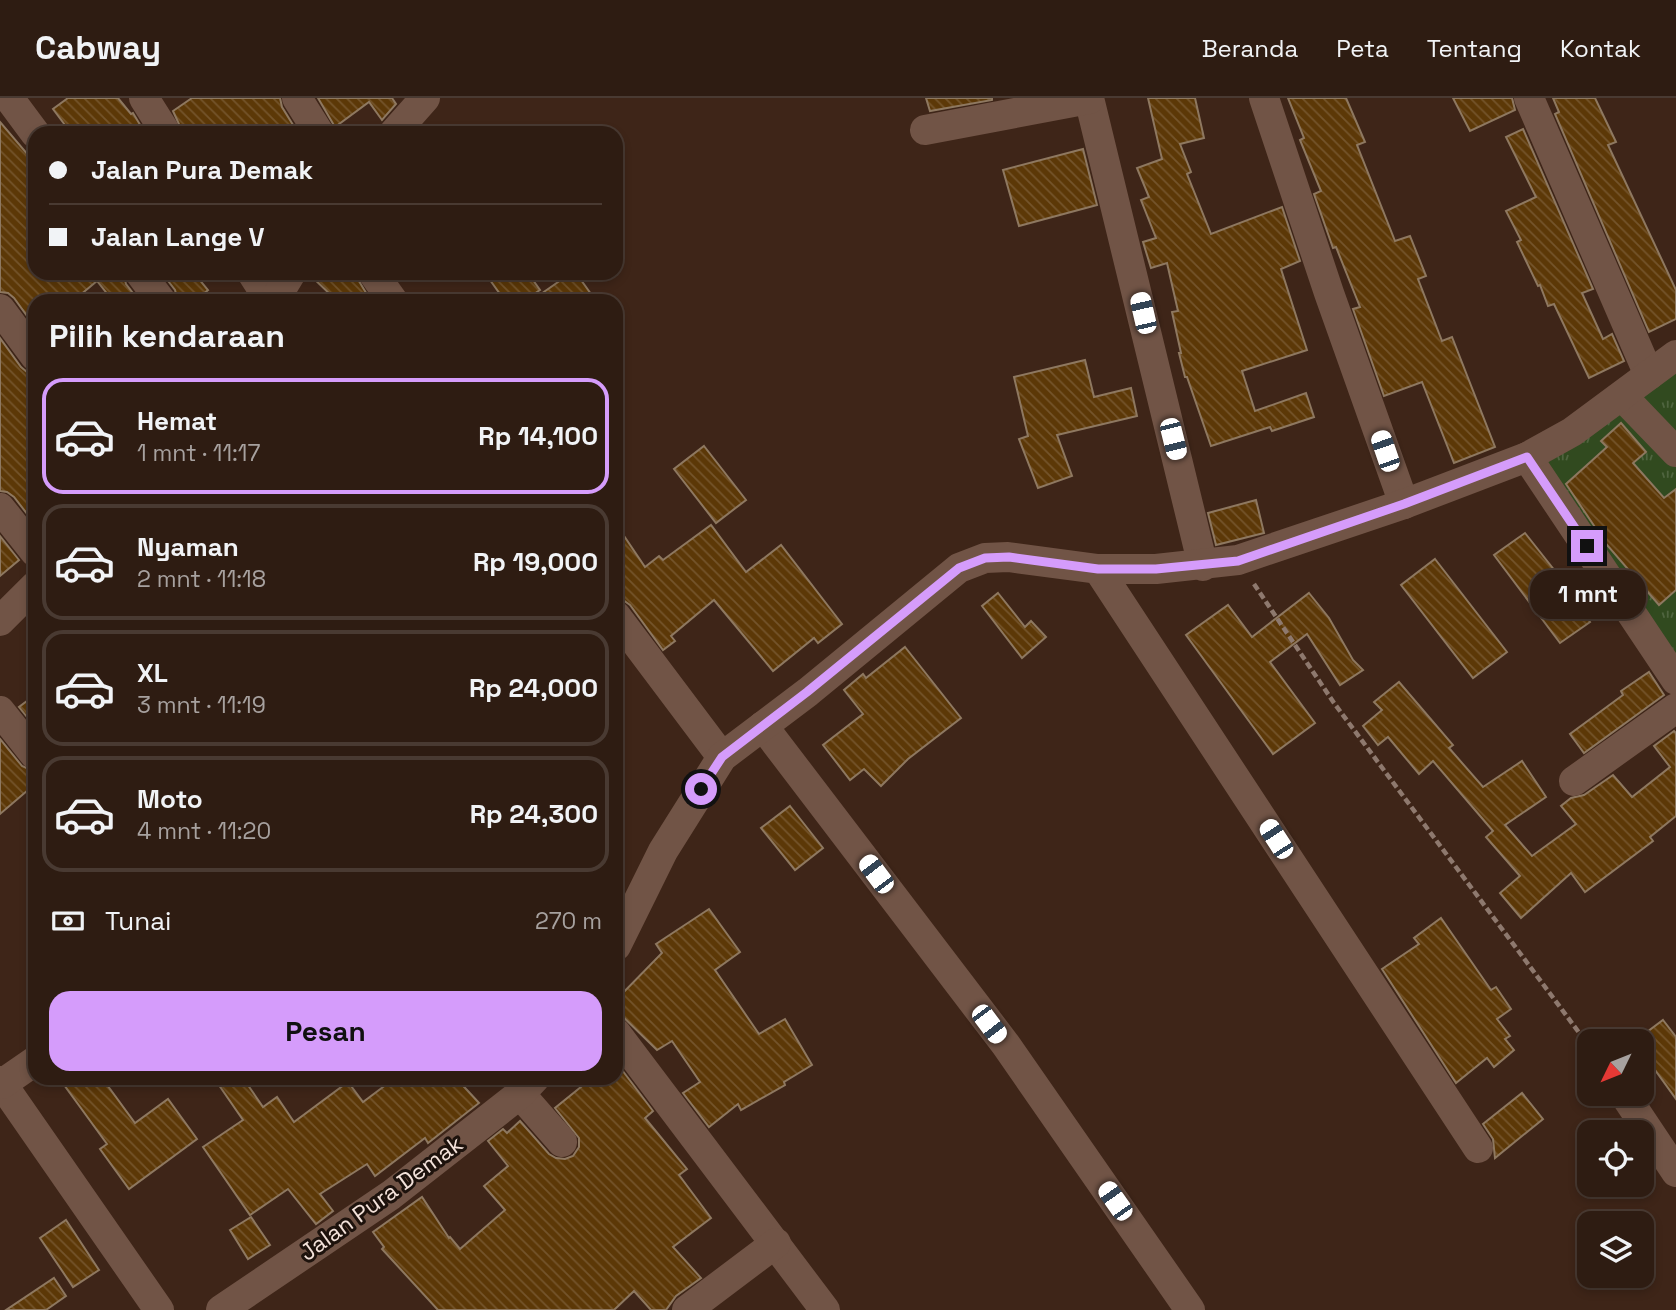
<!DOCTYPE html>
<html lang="id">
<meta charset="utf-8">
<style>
body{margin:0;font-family:"Space Grotesk",sans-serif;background:#36251b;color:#f1f3f6;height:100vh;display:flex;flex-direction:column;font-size:26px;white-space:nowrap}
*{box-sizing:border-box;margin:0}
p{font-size:23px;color:#a7a19f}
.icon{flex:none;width:38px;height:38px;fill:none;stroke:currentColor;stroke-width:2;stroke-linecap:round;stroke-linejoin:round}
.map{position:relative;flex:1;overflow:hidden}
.drawer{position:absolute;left:28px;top:196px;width:595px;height:791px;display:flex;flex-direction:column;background:#2e1c12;border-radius:21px;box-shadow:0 4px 10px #0003,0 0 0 2px #493a32}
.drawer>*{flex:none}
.banner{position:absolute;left:28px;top:28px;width:595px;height:154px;border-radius:21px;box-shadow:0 4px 10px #0003,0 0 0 2px #493a32;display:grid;align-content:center;height:154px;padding:0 21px;background:#2e1c12}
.needle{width:46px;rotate:227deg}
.tools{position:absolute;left:1577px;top:931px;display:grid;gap:14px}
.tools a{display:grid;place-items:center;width:77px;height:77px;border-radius:14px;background:#2e1c12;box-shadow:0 4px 10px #0003,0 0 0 2px #493a32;font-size:35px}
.end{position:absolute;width:32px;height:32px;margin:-16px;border:9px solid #d59cfb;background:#111;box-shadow:0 0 0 4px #111}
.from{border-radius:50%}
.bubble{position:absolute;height:49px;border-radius:21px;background:#2e1c12;box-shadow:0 4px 10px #0003,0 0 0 2px #493a32;font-size:23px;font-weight:700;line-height:49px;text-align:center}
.car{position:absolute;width:21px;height:42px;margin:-21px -10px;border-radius:9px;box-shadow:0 0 5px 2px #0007;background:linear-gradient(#fff 24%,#345 0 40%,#fff 0 76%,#345 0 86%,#fff 0)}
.banner b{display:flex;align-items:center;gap:24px;height:66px;font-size:26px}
.banner b+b{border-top:2px solid #493a32}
.banner i{width:18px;height:18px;background:#f1f3f6}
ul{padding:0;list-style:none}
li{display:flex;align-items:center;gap:21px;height:116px;margin:0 14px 10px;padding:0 7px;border:4px solid #493a32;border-radius:21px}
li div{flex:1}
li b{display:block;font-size:26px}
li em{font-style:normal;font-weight:700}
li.selected{border-color:#d59cfb}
li>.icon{width:63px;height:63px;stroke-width:1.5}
h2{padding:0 21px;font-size:32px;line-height:84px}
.pay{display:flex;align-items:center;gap:18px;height:77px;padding:0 21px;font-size:26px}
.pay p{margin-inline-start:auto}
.primary-button{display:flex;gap:14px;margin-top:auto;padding:14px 21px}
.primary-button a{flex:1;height:80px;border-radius:21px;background:#d59cfb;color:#111;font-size:28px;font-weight:700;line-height:80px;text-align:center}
header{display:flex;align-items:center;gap:42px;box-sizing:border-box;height:98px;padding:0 35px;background:#2e1c12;border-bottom:2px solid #493a32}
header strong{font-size:33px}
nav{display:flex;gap:38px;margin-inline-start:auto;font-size:24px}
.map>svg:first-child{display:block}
</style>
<header>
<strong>Cabway</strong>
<nav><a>Beranda</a><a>Peta</a><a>Tentang</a><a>Kontak</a></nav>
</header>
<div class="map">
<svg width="1676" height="1212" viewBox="0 0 1676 1212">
<defs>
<pattern id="grass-tufts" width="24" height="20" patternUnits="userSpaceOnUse" patternTransform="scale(1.75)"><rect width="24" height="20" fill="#314a1f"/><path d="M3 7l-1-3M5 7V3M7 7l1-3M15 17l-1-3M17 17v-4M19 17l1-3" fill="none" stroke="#4f643f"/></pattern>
<pattern id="building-back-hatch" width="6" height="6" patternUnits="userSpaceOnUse" patternTransform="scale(1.75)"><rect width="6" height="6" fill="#5c3807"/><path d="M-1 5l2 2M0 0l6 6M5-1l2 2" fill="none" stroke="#74542b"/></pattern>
</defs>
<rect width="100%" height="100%" fill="#3e2518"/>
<!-- grass -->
<polygon fill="url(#grass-tufts)" points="1676,271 1676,557 1539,369"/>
<!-- building -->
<g fill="url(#building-back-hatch)" stroke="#8e7860" stroke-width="2">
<polygon points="68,0 118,0 131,16 133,15 145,35 71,35 53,11"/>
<polygon points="192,0 280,0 282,9 298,35 183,35 173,13"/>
<polygon points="318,0 392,0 396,6 382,22 369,4 335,29"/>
<polygon points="926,0 992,0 992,2 930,13"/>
<polygon points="1148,0 1195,0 1204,40 1180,46 1191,74 1187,76 1211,136 1282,109 1300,163 1281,171 1307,252 1242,273 1255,313 1306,295 1314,319 1272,333 1270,329 1211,348 1187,279 1185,279 1179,255 1181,255 1172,214 1178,213 1167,165 1151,170 1143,144 1156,140 1141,102 1149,99 1137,70 1162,61"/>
<polygon points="1288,0 1346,0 1365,44 1357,47 1395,143 1410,138 1426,178 1418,181 1442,243 1452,239 1495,349 1454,365 1422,284 1384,298 1353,211 1360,209 1336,149 1333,150 1314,96 1321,93 1300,42 1304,40"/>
<polygon points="1453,0 1512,0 1515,12 1470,33"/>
<polygon points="1553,0 1595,0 1616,44 1608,47 1676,192 1676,221 1649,234 1555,16 1559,14"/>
<polygon points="0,24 35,65 35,175 123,175 126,186 139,203 113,203 97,183 73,203 35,203 35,229 14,200 8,195 0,194"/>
<polygon points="1523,31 1593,191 1582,195 1603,241 1612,236 1624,263 1589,280 1554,206 1548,208 1540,187 1538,188 1517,144 1521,142 1506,113 1536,99 1506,39"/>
<polygon points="1083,51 1097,107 1019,128 1003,72"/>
<polygon points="162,175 194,175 208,192 195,203 178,203 175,192"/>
<polygon points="308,175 354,175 371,203 337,203"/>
<polygon points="485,175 528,175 540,192 523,203 505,203"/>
<polygon points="571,175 576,175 596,203 531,203"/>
<polygon points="0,240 21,269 27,274 35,275 35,426 14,399 7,394 0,393"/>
<polygon points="1085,262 1094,299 1131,290 1137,318 1057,337 1072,378 1038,390 1019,341 1028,338 1014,279"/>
<polygon points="1621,325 1646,354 1633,365 1664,400 1676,391 1676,492 1659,507 1607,447 1566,386 1607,349 1601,343"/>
<polygon points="704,348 746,402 716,425 674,371"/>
<polygon points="1256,402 1264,435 1216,447 1208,415"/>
<polygon points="616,426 645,469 659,458 663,462 711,427 746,474 781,447 842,526 818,545 814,540 773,573 714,502 671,538 675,543 663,552 630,507 623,502 616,501"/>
<polygon points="1525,435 1574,497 1572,499 1590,524 1560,545 1494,457"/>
<polygon points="0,438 19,462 0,478"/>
<polygon points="1435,461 1507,554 1473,580 1401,487"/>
<polygon points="998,495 1025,529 1031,523 1046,539 1022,560 982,508"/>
<polygon points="1309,495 1329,520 1353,562 1363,572 1340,587 1307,536 1270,564 1315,625 1273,656 1186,537 1228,507 1252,539"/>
<polygon points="905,549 961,620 908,661 881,688 864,671 850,682 823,647 863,616 844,592 863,576 866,580"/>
<polygon points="1649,574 1664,597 1584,655 1570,636 1623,597 1621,593"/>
<polygon points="1399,584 1453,647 1449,650 1483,689 1522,663 1546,699 1505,727 1532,758 1576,726 1561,708 1571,700 1584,697 1613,677 1632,699 1670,669 1654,648 1674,633 1676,635 1676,718 1650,739 1653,743 1585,794 1571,775 1521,820 1500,795 1520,778 1486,739 1493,733 1433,663 1419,676 1388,639 1378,647 1363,628 1382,612 1374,604"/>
<polygon points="35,597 35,629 19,609"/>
<polygon points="0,641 22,668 35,674 35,686 0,716"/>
<polygon points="790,708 823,750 795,772 761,730"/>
<polygon points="709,811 740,854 715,872 759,936 785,921 812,967 784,984 785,987 741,1012 738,1006 709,1029 683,995 700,984 672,943 657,952 616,912 616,902 662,855 656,846"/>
<polygon points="1441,820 1491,892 1496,889 1511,911 1497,921 1510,938 1505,941 1514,952 1494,969 1487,960 1456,985 1382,871 1419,846 1414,840"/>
<polygon points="1663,922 1676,939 1676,1001 1642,954 1642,943 1635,943"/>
<polygon points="616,964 653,1013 645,1020 687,1071 679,1077 711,1120 673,1149 701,1180 676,1198 666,1212 651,1212 634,1193 614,1212 438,1212 382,1151 384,1149 373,1134 422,1099 449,1140 450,1139 460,1151 505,1112 484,1088 508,1068 488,1043 503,1031 507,1035 520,1023 549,1056 556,1060 565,1061 573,1058 579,1049 579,1040 555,1010 592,980 616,980"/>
<polygon points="59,980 102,980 135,1025 168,1001 197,1041 129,1091 100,1051 107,1046"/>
<polygon points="214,980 243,980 263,1009 277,999 294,1024 348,984 363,1004 395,980 456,980 479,1005 428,1045 425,1040 375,1078 367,1066 320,1096 333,1113 316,1126 288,1091 250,1117 203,1049 243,1022"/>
<polygon points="1522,995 1543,1021 1495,1060 1493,1041 1483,1026"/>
<polygon points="251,1119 270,1147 248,1161 230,1132"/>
<polygon points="66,1122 99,1172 73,1189 40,1140"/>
<polygon points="54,1180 66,1198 46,1212 6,1212"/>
</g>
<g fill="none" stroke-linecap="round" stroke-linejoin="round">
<!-- path -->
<polyline stroke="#8e796e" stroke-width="4.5" stroke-dasharray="7 3.5" stroke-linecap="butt" points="1254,486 1334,605 1589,948"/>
<!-- minor -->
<g stroke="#715446" stroke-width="30">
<polyline points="9,0 35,35"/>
<polyline points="144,0 166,35"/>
<polyline points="297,0 319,35"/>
<polyline points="1089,0 1203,468"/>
<polyline points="1264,0 1329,195 1404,406"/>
<polyline points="1529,0 1649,277"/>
<polyline points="925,32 1089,1"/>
<polyline points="394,35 425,0"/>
<polyline points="140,175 161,203"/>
<polyline points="252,175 270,203"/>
<polyline points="373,175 393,203"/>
<polyline points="274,203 291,175"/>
<polyline points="0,211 35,258"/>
<polyline points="1622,298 1676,354"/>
<polyline points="1527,359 1676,582"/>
<polyline points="0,410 35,454"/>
<polyline points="1098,471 1478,1050"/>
<polyline points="616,518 722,659"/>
<polyline points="0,523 35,488"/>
<polyline points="0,613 35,657"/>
<polyline points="763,628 1006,947 1190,1212"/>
<polyline points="1574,683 1676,610"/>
<polyline points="616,848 663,753 722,659 808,594 959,470 985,460 1008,459 1098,471 1156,471 1238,462 1404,406 1527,359 1572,334 1676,257"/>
<polyline points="616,935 825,1212"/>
<polyline points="0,983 159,1212"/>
<polyline points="2,986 35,963"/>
<polyline points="520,996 562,1044"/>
<polyline points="1628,1002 1676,1074"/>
<polyline points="221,1212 391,1097 520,996 535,980"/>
<polyline points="687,1212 776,1145"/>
</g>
</g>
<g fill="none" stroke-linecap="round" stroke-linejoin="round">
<!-- route -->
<polyline stroke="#d59cfb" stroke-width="9" points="701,691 722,659 807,594 959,470 985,460 1009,459 1098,471 1156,471 1238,463 1404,406 1527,359 1587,448"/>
</g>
<g text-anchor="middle" stroke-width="6" stroke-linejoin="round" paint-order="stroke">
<!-- street labels -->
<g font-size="23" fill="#f3e2da" stroke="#1d120c">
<text transform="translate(381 1100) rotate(-36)" y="8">Jalan Pura Demak</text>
</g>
</g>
</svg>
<div class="tools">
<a><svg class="needle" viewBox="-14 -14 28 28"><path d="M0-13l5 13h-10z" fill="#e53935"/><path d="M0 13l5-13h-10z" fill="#a7a19f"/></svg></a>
<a><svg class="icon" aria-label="locate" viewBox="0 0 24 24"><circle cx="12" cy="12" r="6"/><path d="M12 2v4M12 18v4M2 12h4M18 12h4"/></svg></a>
<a><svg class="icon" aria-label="layers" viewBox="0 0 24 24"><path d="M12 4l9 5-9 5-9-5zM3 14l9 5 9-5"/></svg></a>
</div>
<i class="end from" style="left:701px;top:691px"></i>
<i class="end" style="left:1587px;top:448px"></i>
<div class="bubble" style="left:1530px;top:472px;width:116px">1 mnt</div>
<i class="car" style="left:1143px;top:215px;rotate:347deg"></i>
<i class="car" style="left:1173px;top:341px;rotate:166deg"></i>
<i class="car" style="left:1385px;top:353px;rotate:341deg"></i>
<i class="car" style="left:1276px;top:741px;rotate:327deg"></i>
<i class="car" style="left:876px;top:776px;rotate:323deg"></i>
<i class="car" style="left:989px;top:926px;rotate:143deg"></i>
<i class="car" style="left:1115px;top:1103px;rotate:325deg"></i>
<div class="banner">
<b><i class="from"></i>Jalan Pura Demak</b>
<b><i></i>Jalan Lange V</b>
</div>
<section class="drawer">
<h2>Pilih kendaraan</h2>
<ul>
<li class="selected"><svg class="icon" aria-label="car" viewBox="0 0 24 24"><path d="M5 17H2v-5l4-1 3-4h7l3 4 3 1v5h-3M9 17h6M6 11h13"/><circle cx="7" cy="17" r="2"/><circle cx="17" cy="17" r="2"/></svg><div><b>Hemat</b><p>1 mnt · 11:17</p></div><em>Rp 14,100</em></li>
<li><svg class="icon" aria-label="car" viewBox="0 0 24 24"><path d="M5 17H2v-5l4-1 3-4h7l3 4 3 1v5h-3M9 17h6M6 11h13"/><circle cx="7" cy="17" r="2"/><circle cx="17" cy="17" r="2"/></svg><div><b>Nyaman</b><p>2 mnt · 11:18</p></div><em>Rp 19,000</em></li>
<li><svg class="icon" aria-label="car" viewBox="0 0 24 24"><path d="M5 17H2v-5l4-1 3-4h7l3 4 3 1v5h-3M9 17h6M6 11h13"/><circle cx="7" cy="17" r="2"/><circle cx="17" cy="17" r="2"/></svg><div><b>XL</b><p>3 mnt · 11:19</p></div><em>Rp 24,000</em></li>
<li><svg class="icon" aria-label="car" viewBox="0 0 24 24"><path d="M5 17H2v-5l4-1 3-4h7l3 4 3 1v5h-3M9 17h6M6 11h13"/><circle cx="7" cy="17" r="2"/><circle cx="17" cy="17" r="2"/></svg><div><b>Moto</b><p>4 mnt · 11:20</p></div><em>Rp 24,300</em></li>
</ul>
<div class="pay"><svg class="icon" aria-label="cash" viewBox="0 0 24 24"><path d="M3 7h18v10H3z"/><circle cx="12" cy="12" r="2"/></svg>Tunai<p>270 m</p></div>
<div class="primary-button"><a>Pesan</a></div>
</section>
</div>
